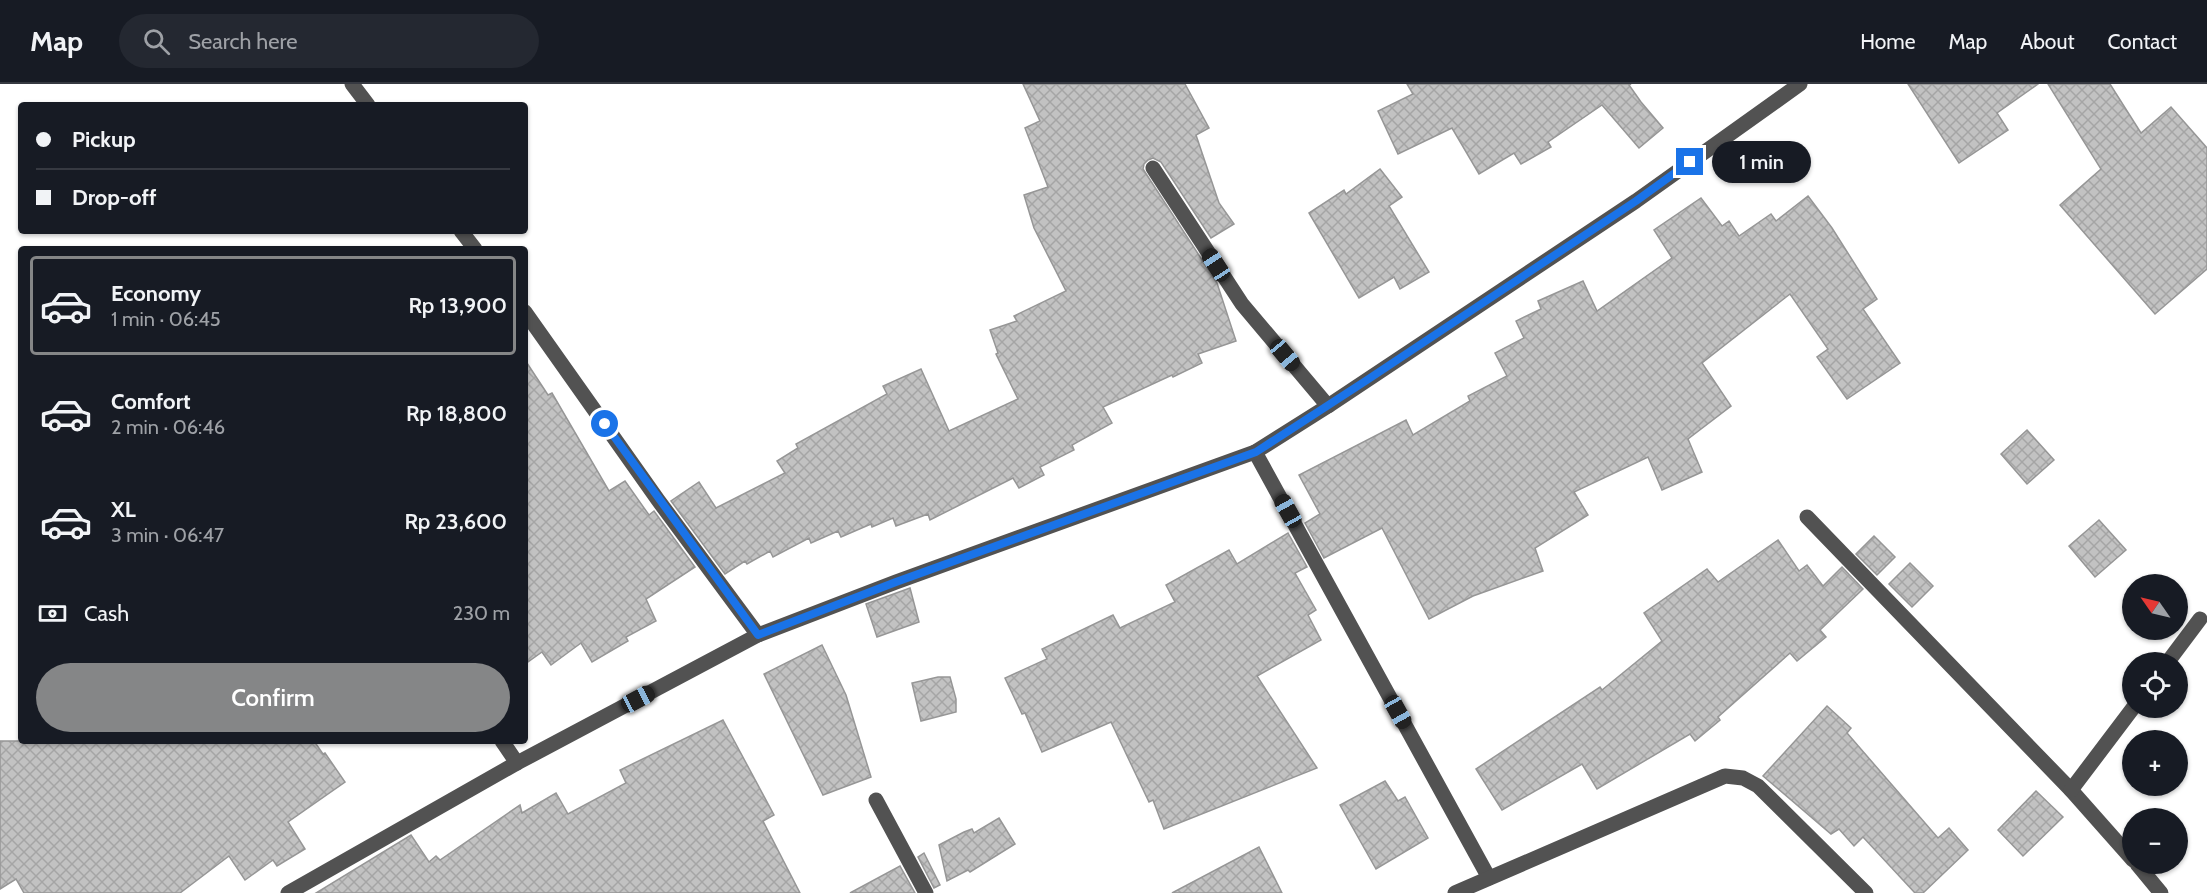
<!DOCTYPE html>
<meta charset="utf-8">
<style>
body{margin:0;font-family:Cabin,sans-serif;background:#242831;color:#f1f3f6;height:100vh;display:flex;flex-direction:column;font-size:22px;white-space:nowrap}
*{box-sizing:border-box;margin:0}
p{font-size:20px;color:#9ea1a6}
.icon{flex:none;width:33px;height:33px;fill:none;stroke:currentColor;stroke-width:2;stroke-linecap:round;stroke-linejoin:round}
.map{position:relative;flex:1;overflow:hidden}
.panel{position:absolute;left:18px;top:162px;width:510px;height:498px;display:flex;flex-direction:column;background:#171b24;border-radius:6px;box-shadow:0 2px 4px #0004}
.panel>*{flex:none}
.banner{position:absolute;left:18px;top:18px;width:510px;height:132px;border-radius:6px;box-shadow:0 2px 4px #0004;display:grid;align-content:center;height:132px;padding:0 18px;background:#171b24}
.needle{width:39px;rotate:304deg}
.buttons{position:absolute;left:2122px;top:490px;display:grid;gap:12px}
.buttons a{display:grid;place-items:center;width:66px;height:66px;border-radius:50%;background:#171b24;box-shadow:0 2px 4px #0004;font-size:30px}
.end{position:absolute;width:27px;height:27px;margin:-14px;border:8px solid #1a73e8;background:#fff;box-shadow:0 0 0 3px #fff}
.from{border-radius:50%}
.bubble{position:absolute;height:42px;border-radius:21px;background:#171b24;box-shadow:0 2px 4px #0004;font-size:20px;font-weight:600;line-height:42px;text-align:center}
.car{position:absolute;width:18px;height:36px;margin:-18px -9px;border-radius:8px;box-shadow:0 0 4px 2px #0007;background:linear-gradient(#222 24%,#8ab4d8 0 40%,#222 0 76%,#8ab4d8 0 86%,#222 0)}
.banner b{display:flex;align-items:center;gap:21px;height:57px;font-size:22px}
.banner b+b{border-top:2px solid #363941}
.banner i{width:15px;height:15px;background:#f1f3f6}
ul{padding:10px 0 0;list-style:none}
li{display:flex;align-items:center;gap:18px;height:99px;margin:0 12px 9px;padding:0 6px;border:3px solid transparent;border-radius:6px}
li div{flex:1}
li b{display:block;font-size:22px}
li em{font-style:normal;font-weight:600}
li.active{border-color:#858687}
li>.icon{width:54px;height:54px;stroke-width:1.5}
.pay{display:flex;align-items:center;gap:15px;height:66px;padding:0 18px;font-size:22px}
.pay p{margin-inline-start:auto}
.action{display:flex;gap:12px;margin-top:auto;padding:12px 18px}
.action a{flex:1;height:69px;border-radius:36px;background:#858687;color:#fff;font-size:24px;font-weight:600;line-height:69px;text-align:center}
header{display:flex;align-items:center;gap:36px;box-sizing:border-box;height:84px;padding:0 30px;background:#171b24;border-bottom:2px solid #363941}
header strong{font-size:28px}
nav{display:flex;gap:33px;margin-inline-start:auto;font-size:21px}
.search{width:420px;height:54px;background:#242831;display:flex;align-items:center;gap:15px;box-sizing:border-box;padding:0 21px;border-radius:33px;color:#9ea1a6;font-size:22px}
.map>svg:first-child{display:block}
</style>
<header>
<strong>Map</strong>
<div class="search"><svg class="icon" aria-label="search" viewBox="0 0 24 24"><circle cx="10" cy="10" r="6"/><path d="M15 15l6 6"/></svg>Search here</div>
<nav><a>Home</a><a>Map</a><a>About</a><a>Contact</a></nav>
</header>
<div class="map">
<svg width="2207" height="809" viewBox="0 0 2207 809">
<defs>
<pattern id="building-cross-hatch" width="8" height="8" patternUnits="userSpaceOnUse" patternTransform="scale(1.5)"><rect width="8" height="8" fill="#c2c2c2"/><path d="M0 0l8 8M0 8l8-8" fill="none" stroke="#a5a5a5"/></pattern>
</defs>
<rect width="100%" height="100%" fill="#fff"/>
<!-- building -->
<g fill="url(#building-cross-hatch)" stroke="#969696" stroke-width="1.5">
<polygon points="1023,0 1185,0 1209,44 1196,51 1219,119 1234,140 1211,154 1161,78 1153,74 1148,76 1144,80 1143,85 1217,199 1236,257 1198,270 1202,279 1173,293 1172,291 1103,323 1112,339 1072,361 1074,366 1040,383 1044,391 1019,404 1013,394 930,436 928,430 896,442 893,434 872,443 871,440 841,453 838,447 811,459 809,454 773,473 770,467 747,480 745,477 725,490 671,417 699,398 716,424 785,389 777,377 798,364 796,360 887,310 883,302 921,285 949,347 1018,315 996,270 998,269 990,246 1017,237 1014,232 1066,207 1034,144 1024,111 1048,103 1025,44 1040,37"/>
<polygon points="1407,0 1631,0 1629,1 1641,18 1663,44 1639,64 1602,21 1548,58 1551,63 1521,80 1514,69 1479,90 1452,44 1398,70 1378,27 1413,10"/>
<polygon points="1908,0 2038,0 1997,29 2008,46 1959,79"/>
<polygon points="2048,0 2110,0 2141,49 2171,23 2207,64 2207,185 2155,230 2060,121 2101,85"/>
<polygon points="1380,85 1402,113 1389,122 1429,188 1400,205 1394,193 1359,214 1309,129 1344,106 1346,110"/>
<polygon points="1808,112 1832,144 1877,215 1863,225 1900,279 1847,315 1817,273 1828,265 1790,210 1702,279 1731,322 1688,355 1702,388 1662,406 1648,373 1574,408 1588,431 1535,464 1543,487 1473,512 1429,535 1382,444 1324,474 1305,439 1320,430 1299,391 1406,336 1413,351 1470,317 1468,312 1507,292 1495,269 1524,254 1516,237 1541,225 1538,217 1583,197 1597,227 1672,174 1654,146 1701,114 1722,142 1729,137 1739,152 1771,130 1776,137"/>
<polygon points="525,276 548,311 552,309 609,407 625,397 649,431 654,427 695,483 646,515 656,537 626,553 628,557 592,578 581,559 551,581 542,568 525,580"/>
<polygon points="2027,346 2054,376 2027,400 2001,370"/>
<polygon points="2099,436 2126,466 2095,493 2069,462"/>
<polygon points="1288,449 1307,483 1295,489 1316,526 1308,531 1321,556 1257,592 1317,684 1164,745 1153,716 1149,718 1111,638 1042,668 1025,629 1022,630 1005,594 1047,575 1042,565 1113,531 1120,544 1175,518 1166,501 1229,466 1237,480"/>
<polygon points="1874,452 1895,473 1877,491 1856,470"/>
<polygon points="1778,456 1799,487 1807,481 1823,502 1842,483 1863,505 1820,546 1826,553 1797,577 1790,569 1718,633 1720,636 1695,657 1690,650 1597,705 1582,680 1502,726 1476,685 1600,603 1602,606 1662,557 1644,529 1707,485 1718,498"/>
<polygon points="1910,479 1933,502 1912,523 1889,500"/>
<polygon points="910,504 919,538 877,553 866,520"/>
<polygon points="822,561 846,611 871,693 823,711 764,590"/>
<polygon points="938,593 950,593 956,615 956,628 921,637 912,599"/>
<polygon points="1827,622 1851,644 1847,649 1938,754 1949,744 1968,766 1923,809 1915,809 1863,753 1854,762 1839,745 1831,750 1763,692"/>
<polygon points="723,636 774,731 763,737 800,809 316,809 411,751 429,778 436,772 440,776 520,721 522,729 556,709 568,730 626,699 620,686"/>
<polygon points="0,657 314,657 323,670 325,669 345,698 288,738 305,765 277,782 273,776 245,796 229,772 180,809 24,809 16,795 0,805"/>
<polygon points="1385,697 1398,717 1405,713 1428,754 1376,785 1340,721"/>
<polygon points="2036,707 2063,733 2023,772 1998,746"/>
<polygon points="999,734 1015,760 970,788 968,786 947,797 939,761 964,748 972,745 974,749"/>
<polygon points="1259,763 1282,809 1172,809"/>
<polygon points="924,769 940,801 934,804 918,773"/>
<polygon points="900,782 915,809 850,809"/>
</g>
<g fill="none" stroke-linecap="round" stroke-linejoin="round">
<!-- minor -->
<g stroke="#525252" stroke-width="15">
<polyline points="352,0 368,21"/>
<polyline points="1153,84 1242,220 1328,322"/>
<polyline points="461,147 475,165"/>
<polyline points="525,228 658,416 758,551"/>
<polyline points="1255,368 1489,794"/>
<polyline points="1807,433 2071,706 2133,776"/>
<polyline points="2167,579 2200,535"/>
<polyline points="502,657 517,679"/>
<polyline points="2071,706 2133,624"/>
<polyline points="876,716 926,809"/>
<polyline points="2137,780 2161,809"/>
<polyline points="288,809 517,679 758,551 896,498 1255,368 1328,322 1636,117 1800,0"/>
<polyline points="1455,809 1725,692 1743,694 1758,702 1866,809"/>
</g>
</g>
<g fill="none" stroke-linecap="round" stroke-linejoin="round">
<!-- route -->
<polyline stroke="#1a73e8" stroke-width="8" points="605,340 758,551 896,498 1256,368 1367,296 1636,117 1690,78"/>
</g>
</svg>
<div class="buttons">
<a><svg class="needle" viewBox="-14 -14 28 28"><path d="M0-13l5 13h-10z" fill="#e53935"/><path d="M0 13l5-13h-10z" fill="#9ea1a6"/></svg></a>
<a><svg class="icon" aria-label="locate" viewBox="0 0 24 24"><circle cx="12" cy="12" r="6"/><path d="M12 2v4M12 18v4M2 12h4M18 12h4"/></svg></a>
<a>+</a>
<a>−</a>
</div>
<i class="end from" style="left:605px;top:340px"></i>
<i class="end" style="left:1690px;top:78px"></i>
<div class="bubble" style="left:1712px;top:57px;width:99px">1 min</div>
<i class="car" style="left:1216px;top:181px;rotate:327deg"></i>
<i class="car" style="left:1285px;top:271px;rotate:140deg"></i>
<i class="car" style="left:1288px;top:427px;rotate:331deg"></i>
<i class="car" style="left:638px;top:615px;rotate:62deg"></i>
<i class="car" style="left:1398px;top:628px;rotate:151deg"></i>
<div class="banner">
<b><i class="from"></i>Pickup</b>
<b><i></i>Drop-off</b>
</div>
<section class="panel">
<ul>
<li class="active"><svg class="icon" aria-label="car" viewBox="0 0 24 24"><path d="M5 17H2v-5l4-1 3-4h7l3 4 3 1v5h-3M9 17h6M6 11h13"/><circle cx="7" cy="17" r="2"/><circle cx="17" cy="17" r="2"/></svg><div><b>Economy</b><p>1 min · 06:45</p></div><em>Rp 13,900</em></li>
<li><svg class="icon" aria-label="car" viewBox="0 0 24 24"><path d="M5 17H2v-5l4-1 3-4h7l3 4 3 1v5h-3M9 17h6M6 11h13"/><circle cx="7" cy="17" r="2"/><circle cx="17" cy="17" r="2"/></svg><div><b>Comfort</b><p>2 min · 06:46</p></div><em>Rp 18,800</em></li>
<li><svg class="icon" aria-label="car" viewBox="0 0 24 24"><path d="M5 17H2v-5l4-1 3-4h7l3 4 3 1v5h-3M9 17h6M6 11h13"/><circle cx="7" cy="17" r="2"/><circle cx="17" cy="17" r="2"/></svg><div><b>XL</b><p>3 min · 06:47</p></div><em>Rp 23,600</em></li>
</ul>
<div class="pay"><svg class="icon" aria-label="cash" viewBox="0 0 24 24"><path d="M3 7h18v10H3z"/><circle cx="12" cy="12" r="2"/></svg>Cash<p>230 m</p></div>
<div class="action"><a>Confirm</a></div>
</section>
</div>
